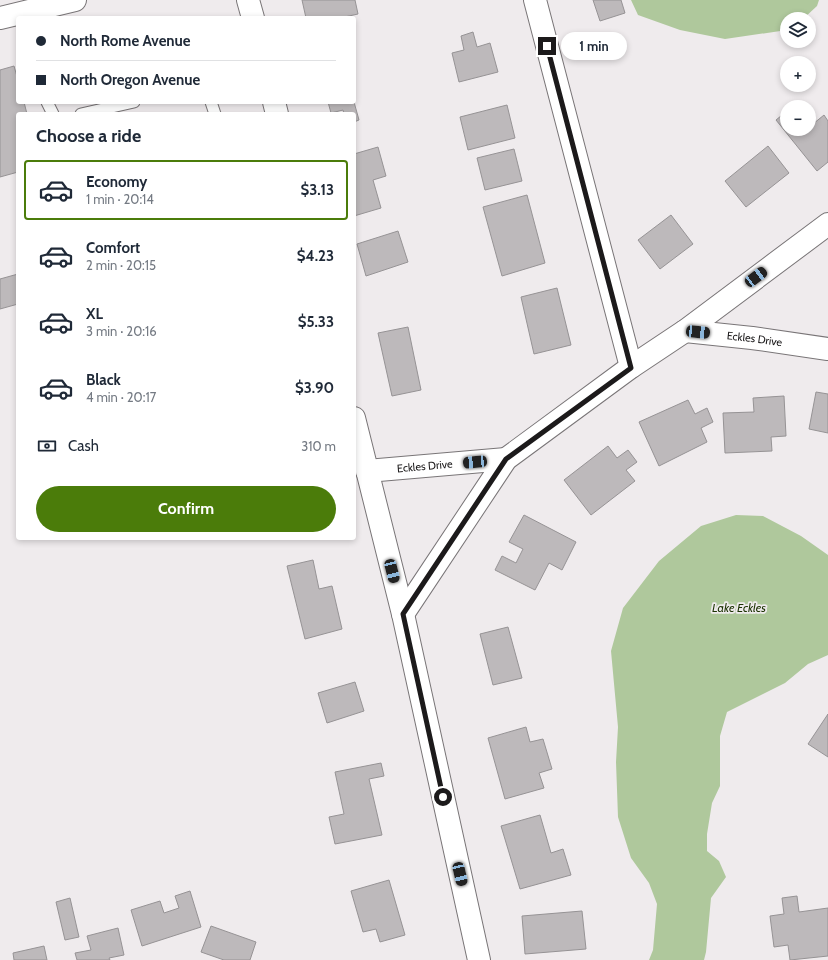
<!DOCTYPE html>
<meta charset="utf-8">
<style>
body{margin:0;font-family:Cabin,sans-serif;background:#f6f6f7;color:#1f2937;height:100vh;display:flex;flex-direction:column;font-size:15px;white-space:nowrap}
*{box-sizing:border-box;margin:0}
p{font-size:13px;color:#747a83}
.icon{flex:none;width:22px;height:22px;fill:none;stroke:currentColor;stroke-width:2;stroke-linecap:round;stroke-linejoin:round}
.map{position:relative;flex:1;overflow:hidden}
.drawer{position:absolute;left:16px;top:112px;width:340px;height:428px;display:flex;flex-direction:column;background:#fff;border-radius:4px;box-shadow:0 2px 6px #0003}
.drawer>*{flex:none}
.banner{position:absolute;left:16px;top:16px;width:340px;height:88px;border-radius:4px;box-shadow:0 2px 6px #0003;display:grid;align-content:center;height:88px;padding:0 20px;background:#fff}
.buttons{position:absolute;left:780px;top:12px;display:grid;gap:8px}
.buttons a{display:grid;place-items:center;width:36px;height:36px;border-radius:50%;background:#fff;box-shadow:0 2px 6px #0003;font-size:20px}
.end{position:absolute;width:18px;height:18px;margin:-9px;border:5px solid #1c1a1b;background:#fff;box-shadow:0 0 0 2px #fff}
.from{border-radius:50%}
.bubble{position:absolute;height:28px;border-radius:14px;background:#fff;box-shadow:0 2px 6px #0003;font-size:13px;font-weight:700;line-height:28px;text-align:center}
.car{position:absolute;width:12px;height:24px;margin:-12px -6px;border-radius:5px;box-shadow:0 0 3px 1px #0007;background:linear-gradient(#222 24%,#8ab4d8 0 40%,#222 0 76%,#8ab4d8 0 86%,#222 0)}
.banner b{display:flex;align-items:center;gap:14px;height:38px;font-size:15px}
.banner b+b{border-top:1px solid #e0e1e3}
.banner i{width:10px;height:10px;background:#1f2937}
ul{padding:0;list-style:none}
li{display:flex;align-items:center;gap:12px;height:60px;margin:0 8px 6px;padding:0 12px;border:2px solid transparent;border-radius:4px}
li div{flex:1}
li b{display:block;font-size:15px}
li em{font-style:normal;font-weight:700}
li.on{border-color:#4b7c0a}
li>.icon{width:36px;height:36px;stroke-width:1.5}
h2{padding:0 20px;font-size:18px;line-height:48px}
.pay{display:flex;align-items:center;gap:10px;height:44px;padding:0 20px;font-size:15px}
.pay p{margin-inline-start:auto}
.cta{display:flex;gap:8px;margin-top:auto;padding:8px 20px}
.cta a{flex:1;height:46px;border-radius:24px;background:#4b7c0a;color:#fff;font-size:16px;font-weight:700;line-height:46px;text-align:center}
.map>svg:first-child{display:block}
</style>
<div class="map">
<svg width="828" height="960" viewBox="0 0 828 960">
<rect width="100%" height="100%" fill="#efebed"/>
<!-- water -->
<g fill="#afc89c">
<polygon points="631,0 819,0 817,6 803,19 787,19 787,30 725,39 680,30 638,15"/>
<polygon points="736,515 763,516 801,536 828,555 828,655 808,664 785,683 727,712 720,736 720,786 712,803 707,834 707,851 719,861 726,877 711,898 706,952 704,960 649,960 653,950 657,904 649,883 631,858 618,817 616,762 618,727 611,651 623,608 659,561 701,526"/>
</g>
<!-- building -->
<g fill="#bdb9bb" stroke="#969395">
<polygon points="302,0 355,0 358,14 340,18 306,18"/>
<polygon points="593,0 621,0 625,13 600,21"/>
<polygon points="473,32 477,47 490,43 498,72 459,82 452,53 464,50 461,36"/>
<polygon points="14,66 18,80 18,102 24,102 27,114 18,114 18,172 0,177 0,70"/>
<polygon points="328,102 354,102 359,120 354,122 354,114 344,114 343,110 331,113"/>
<polygon points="507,105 515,138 468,150 460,117"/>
<polygon points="787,111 787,129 809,129 809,118 813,124 824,115 828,121 828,162 817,171 776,120"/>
<polygon points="768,146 789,173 746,207 725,181"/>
<polygon points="378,147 386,176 373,180 381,208 354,216 354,154"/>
<polygon points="514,149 522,181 485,190 477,158"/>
<polygon points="527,195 545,263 502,276 483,207"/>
<polygon points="671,215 693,244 660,269 638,240"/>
<polygon points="398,231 408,262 366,276 357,244"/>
<polygon points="18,274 18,304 0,309 0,279"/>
<polygon points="557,288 571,345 534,354 521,297"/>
<polygon points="408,327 421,390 392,396 378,333"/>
<polygon points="816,392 828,394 828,433 809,429"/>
<polygon points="784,396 786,436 771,437 772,451 725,453 723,413 754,412 753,398"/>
<polygon points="688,400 695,414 707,408 713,422 701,428 707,442 659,466 639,422"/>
<polygon points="608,446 617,458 628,450 637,462 626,470 635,481 591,515 564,480"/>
<polygon points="524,515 576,542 562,570 549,563 535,590 495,570 502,556 516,563 523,549 509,542"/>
<polygon points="313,560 319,589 332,586 342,629 305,639 287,566"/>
<polygon points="508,627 522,678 493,685 480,634"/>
<polygon points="355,682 364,711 327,723 318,693"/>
<polygon points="828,714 828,757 808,744"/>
<polygon points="526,727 530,742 543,739 552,769 539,773 544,788 505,799 488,738"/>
<polygon points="381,763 384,776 369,779 382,835 335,844 329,817 344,814 335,772"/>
<polygon points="540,815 551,853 563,849 571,875 520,889 501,826"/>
<polygon points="389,880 405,935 380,942 376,929 363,932 351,891"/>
<polygon points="190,891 201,927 142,946 131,910 160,901 164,913 179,908 175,896"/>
<polygon points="797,896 799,912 828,908 828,956 790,960 788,945 774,947 770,916 784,914 782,898"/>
<polygon points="70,898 79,937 65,940 56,902"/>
<polygon points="582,911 586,949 525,954 522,916"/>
<polygon points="211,926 256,942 250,960 224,960 201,952"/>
<polygon points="118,928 124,955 109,958 110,960 77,960 75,953 91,950 87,936"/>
<polygon points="44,946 47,960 14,960 13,953"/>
</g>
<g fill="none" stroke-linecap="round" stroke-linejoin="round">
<!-- lane casing -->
<g stroke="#797577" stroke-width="13">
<g id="lane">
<polyline points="47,102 53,114"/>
<polyline points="211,102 215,114"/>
<polyline points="81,114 134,102"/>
</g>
</g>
<!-- street casing -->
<g stroke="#797577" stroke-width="24">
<g id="street">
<polyline points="248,0 253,18"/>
<polyline points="535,0 631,367"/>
<polyline points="0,18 75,0"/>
<polyline points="274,102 277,114"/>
<path id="s1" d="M685 331 752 338 828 349"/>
<polyline points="354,418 403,614 479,960"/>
<path id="s2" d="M367 471 506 459"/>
<polyline points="403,614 506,459 631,367 685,331 828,224"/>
</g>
</g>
<!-- lane -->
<use href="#lane" stroke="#fff" stroke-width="11"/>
<!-- street -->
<use href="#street" stroke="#fff" stroke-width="22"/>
</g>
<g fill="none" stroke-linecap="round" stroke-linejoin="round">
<!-- route -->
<polyline stroke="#1c1a1b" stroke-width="5" points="443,797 403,614 506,459 631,368 547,46"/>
</g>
<g text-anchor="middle" stroke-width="3.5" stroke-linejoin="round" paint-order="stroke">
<!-- street labels -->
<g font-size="11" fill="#1c1a1b" stroke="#efebed">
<text dy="4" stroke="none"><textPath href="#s1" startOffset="70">Eckles Drive</textPath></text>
<text dy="4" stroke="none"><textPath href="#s2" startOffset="58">Eckles Drive</textPath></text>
</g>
<!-- water labels -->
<g font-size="12" font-style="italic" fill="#1c3303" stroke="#efebed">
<text x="739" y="612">Lake Eckles</text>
</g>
</g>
</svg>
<div class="buttons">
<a><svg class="icon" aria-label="layers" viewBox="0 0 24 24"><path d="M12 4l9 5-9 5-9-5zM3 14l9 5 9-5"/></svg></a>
<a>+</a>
<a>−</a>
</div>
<i class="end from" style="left:443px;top:797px"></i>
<i class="end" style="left:547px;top:46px"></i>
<div class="bubble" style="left:561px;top:32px;width:66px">1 min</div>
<i class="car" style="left:756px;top:277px;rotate:53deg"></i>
<i class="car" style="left:698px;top:332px;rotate:96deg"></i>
<i class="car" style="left:475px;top:462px;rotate:265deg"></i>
<i class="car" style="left:392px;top:571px;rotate:166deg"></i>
<i class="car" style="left:460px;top:874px;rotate:167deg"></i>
<div class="banner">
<b><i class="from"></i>North Rome Avenue</b>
<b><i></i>North Oregon Avenue</b>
</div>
<section class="drawer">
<h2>Choose a ride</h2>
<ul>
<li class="on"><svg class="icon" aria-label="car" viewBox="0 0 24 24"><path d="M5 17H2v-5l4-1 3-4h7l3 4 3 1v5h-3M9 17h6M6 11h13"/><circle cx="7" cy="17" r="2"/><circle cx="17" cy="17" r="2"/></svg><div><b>Economy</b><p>1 min · 20:14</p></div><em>$3.13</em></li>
<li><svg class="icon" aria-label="car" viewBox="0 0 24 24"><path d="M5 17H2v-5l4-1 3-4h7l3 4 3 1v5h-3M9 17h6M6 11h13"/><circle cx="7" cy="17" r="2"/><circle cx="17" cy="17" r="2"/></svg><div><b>Comfort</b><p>2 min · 20:15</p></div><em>$4.23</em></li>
<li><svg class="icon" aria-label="car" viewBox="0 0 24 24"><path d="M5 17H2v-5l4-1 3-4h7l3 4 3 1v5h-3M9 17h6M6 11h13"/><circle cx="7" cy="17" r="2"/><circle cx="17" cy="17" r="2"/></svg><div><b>XL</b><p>3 min · 20:16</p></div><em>$5.33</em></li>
<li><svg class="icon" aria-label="car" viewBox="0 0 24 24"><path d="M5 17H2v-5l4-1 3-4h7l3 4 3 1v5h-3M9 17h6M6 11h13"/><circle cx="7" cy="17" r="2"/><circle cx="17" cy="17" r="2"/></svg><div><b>Black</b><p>4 min · 20:17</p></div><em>$3.90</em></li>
</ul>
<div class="pay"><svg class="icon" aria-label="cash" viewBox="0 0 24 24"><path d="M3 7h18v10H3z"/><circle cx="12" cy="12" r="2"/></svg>Cash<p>310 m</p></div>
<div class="cta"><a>Confirm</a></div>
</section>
</div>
